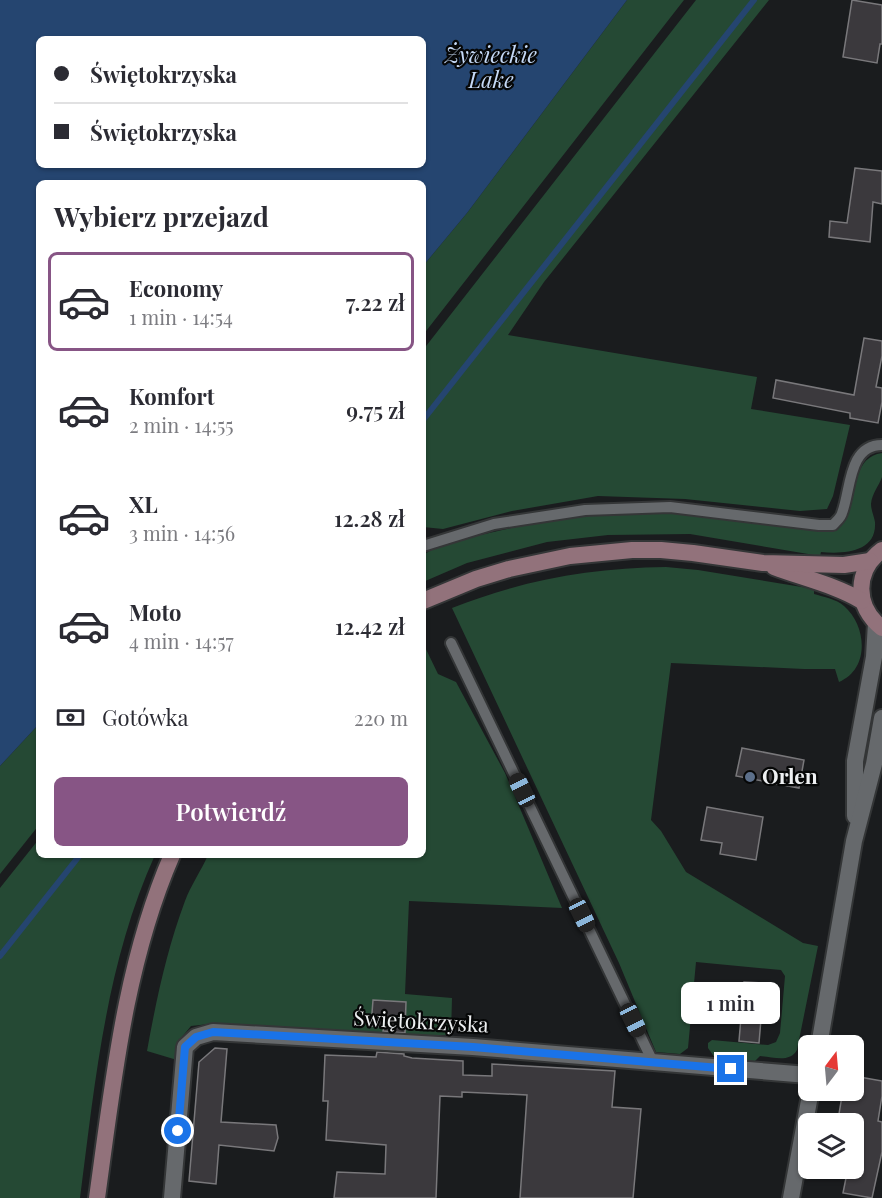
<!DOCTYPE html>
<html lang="pl">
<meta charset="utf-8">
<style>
body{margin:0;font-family:"Playfair Display",serif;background:#f2f2f3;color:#2b2b33;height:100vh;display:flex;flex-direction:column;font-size:22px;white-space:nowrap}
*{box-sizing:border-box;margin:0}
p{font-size:20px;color:#7c7c81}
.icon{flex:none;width:33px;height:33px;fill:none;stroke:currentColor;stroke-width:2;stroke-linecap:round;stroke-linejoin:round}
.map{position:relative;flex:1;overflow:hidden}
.panel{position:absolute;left:36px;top:180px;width:390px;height:678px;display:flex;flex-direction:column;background:#fff;border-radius:9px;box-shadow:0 2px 4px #0004}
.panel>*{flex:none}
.guide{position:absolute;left:36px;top:36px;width:390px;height:132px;border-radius:9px;box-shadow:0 2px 4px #0004;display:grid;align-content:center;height:132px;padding:0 18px;background:#fff}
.needle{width:39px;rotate:16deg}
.buttons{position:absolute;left:798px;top:1035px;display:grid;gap:12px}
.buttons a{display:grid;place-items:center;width:66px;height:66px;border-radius:9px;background:#fff;box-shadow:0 2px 4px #0004;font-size:30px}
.end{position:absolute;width:27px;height:27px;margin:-14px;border:8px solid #1a73e8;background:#fff;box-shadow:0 0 0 3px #fff}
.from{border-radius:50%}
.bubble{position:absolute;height:42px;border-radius:9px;background:#fff;box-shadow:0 2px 4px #0004;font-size:20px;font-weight:600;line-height:42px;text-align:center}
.car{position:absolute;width:18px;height:36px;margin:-18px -9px;border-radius:8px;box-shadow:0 0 4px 2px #0007;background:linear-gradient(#222 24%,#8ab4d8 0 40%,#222 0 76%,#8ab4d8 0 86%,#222 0)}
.guide b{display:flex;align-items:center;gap:21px;height:57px;font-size:22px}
.guide b+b{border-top:2px solid #e1e1e2}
.guide i{width:15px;height:15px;background:#2b2b33}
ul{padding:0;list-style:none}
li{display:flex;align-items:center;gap:18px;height:99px;margin:0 12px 9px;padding:0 6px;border:3px solid transparent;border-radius:9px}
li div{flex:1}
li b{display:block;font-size:22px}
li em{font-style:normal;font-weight:600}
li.active{border-color:#875585}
li>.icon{width:54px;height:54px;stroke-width:1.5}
h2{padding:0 18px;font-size:27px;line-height:72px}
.pay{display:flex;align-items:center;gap:15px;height:66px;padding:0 18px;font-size:22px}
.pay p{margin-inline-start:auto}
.button{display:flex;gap:12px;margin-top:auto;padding:12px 18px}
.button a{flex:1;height:69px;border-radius:9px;background:#875585;color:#fff;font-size:24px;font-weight:600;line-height:69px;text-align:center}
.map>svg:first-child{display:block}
</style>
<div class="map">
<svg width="882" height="1198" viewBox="0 0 882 1198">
<rect width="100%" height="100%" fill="#1a1c1e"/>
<!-- green -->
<g fill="#254934">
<polygon points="627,0 684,0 423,335 423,266 467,213"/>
<polygon points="696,0 769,0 544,282 508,335 757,377 751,409 850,425 833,496 827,509 800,511 685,499 598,496 512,511 443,529 423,527 423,350"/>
<path d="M882 453C882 460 882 470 882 477 879 486 872 493 871 504 871 510 874 516 875 522 877 553 843 554 821 552L820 556 690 534 608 535 547 542 467 563 423 582V555L433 549 476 536 547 520 588 515 662 511 717 516 823 531C869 526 840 459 882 453Z"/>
<path d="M666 567 698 570 814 589V594C824 597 836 599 844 606 867 626 870 669 839 682L835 669H804L671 663 651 820 661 831 686 872 803 943 818 946 797 1050C790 1063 773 1057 760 1056L755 1061 715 1058 708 1048V1043L712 1040 768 1045 776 1042 780 1033 785 976 781 970 696 962 688 1048 680 1054 656 1052 619 963 452 608C523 580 590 568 666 567Z"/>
<path d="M423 643 438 674 456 682 505 773 562 908 409 901 405 994 452 998 451 1035H405L209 1024 191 1026 182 1037 177 1060 147 1051C156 1001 167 949 185 901 191 885 201 871 208 855H423Z"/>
<polygon points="39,724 39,825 0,874 0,766"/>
<path d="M39 839V855H155C106 963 95 1082 80 1198H0V888Z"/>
</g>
<!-- water -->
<path fill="#254570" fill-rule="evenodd" d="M0 0H627L467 213 423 266V183H39V724L0 766ZM39 39H423V165H39Z"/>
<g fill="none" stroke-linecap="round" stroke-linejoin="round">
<!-- stream -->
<g stroke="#254570" stroke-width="6">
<polyline points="423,420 754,0"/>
<polyline points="0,956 80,855"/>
</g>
</g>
<!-- building -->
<g fill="#3b393d" stroke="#79787b" stroke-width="1.5">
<polygon points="852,0 882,5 882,44 880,44 877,63 843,57"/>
<polygon points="855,168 882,171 882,204 873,202 870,242 829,237 830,221 847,223"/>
<polygon points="864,338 882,341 882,356 876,387 882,388 882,402 878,423 850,418 850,413 773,398 776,380 854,395"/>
<polygon points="742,748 804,760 799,788 736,776"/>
<polygon points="707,807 763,817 756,860 720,854 722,843 701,840"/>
<polygon points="744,982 764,983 759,1043 739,1041"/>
<polygon points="373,1000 406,1002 405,1033 383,1031 384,1027 371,1026"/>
<polygon points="215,1048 227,1049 221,1122 276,1125 278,1138 274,1151 219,1145 216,1184 189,1181 199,1062"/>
<polygon points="377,1052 404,1054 404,1056 412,1058 463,1061 463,1075 492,1076 492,1064 615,1071 612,1107 641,1109 633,1198 520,1198 527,1095 462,1092 462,1097 440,1096 436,1198 334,1198 337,1172 385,1174 386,1145 326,1140 328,1101 323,1101 325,1055 376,1057"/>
<polygon points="854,1076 882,1081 882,1096 878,1121 882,1122 882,1152 872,1198 843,1193 848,1168 854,1168 854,1143 858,1117 839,1114 843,1090 854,1090"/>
</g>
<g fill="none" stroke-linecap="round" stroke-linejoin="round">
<!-- service casing -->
<g stroke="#343637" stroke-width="14">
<g id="service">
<path d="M423 546 494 524 585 510 670 507 819 525H833C836 521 841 518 842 513 851 490 848 445 882 445"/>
<polyline points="451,643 653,1062"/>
</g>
</g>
<!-- minor casing -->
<g stroke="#343637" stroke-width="20">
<polyline id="minor" points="172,1198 185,1047 196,1037 213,1032 473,1047 808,1075"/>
</g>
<!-- tertiary casing -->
<g stroke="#343637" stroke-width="20">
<g id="tertiary">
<polyline points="855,816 855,761 874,657 876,623"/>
<polyline points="819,1046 854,841 874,764 882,718"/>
<polyline points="791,1198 811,1090"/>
</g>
</g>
<!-- secondary casing -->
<g stroke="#343637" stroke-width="20">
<g id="secondary">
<path d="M882 550C854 571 855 607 882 628"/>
<path d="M774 567C803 578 835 585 862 601"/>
<polyline points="423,601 476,579 509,569 570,556 632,550 661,550 693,553 763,563 844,565 870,561"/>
<path d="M97 1198C113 1083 125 963 172 855"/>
</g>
</g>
<!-- service -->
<use href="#service" stroke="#66696c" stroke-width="10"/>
<!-- minor -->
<use href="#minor" stroke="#66696c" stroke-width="16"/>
<!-- tertiary -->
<use href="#tertiary" stroke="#66696c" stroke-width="16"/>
<!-- secondary -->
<use href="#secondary" stroke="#92727b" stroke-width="16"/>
</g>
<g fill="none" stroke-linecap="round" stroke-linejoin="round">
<!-- route -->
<polyline stroke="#1a73e8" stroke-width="8" points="178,1131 185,1047 196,1037 213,1032 473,1047 731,1069"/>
</g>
<!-- markers -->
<circle fill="#5c6f8a" stroke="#060707" stroke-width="2" cx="750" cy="777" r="6"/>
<g text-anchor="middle" stroke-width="4.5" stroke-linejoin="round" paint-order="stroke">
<!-- poi labels -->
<g font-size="21" font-weight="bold" fill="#eef0f2" stroke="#060707" text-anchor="start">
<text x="762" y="784">Orlen</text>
</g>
<!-- street labels -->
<g font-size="21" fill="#eef0f2" stroke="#060707">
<text transform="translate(421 1022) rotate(3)" y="7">Świętokrzyska</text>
</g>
<!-- water labels -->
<g font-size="22" font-style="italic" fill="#c6daf7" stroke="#060707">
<text x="491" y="63">Żywieckie<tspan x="491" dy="25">Lake</tspan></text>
</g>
</g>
</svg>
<div class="buttons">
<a><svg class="needle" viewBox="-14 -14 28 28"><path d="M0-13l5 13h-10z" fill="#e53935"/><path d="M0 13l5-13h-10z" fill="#7c7c81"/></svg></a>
<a><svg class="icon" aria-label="layers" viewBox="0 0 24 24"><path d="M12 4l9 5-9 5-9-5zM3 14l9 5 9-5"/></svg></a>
</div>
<i class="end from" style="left:178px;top:1131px"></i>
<i class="end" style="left:731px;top:1069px"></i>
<div class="bubble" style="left:681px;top:982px;width:99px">1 min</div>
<i class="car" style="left:522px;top:790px;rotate:334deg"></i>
<i class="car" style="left:582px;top:915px;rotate:154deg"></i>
<i class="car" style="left:633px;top:1020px;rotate:154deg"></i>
<div class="guide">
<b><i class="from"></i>Świętokrzyska</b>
<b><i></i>Świętokrzyska</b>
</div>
<section class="panel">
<h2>Wybierz przejazd</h2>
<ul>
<li class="active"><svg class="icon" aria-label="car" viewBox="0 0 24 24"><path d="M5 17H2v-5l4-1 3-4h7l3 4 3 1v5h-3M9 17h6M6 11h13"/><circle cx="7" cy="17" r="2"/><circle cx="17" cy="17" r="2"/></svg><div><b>Economy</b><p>1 min · 14:54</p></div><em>7.22 zł</em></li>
<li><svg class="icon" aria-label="car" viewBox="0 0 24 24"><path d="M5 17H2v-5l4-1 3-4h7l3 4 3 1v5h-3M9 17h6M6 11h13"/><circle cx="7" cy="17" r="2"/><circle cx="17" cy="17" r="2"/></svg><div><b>Komfort</b><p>2 min · 14:55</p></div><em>9.75 zł</em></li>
<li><svg class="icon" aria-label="car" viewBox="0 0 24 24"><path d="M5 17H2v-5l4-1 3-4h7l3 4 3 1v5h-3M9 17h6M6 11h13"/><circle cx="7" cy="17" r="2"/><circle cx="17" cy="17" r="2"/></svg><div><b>XL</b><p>3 min · 14:56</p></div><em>12.28 zł</em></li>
<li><svg class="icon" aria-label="car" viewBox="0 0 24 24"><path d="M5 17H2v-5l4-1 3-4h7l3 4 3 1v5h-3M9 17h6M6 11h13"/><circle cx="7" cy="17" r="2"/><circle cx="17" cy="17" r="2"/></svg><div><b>Moto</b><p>4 min · 14:57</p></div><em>12.42 zł</em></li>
</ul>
<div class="pay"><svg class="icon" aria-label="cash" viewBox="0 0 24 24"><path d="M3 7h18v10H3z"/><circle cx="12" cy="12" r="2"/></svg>Gotówka<p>220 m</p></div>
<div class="button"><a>Potwierdź</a></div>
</section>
</div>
